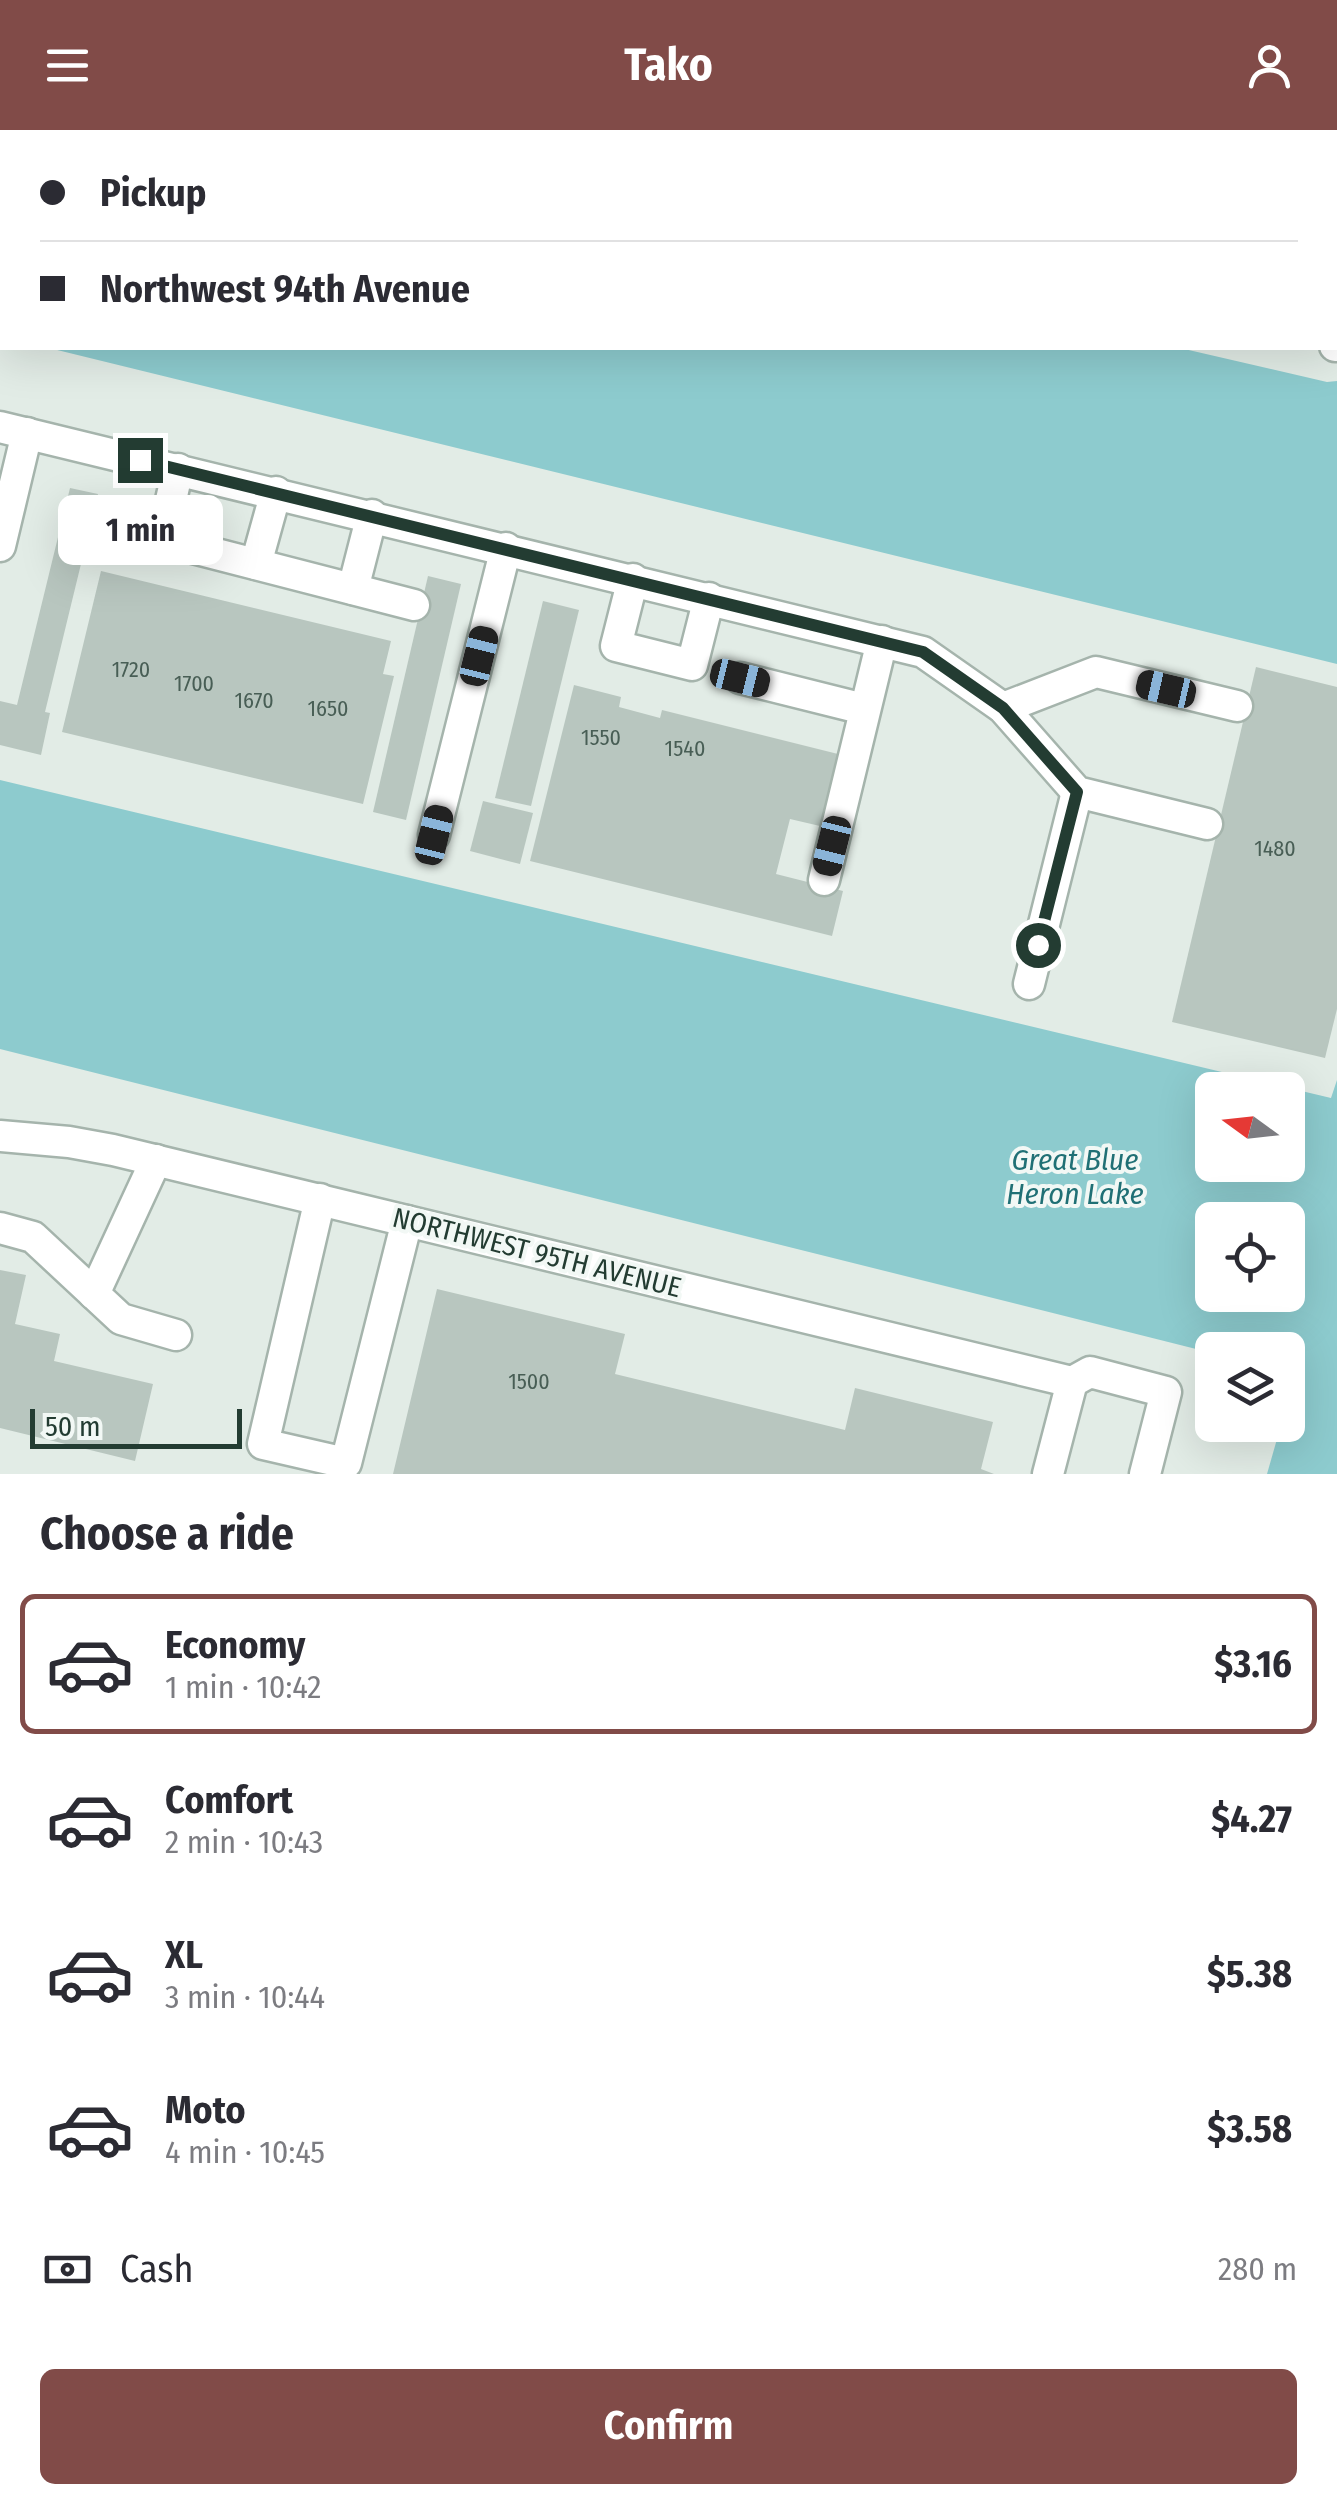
<!DOCTYPE html>
<meta charset="utf-8">
<style>
body{margin:0;font-family:"Fira Sans Condensed",sans-serif;background:#f7f7f7;color:#2b2b33;height:100vh;display:flex;flex-direction:column;font-size:38px;white-space:nowrap}
*{box-sizing:border-box;margin:0}
p{font-size:32px;color:#7c7c81}
.icon{flex:none;width:55px;height:55px;fill:none;stroke:currentColor;stroke-width:2;stroke-linecap:round;stroke-linejoin:round}
.map{position:relative;height:1344px;overflow:hidden}
.drawer{display:flex;flex-direction:column;background:#fff;flex:1}
.drawer>*{flex:none}
.top-card{position:absolute;left:0px;top:0px;width:1338px;height:220px;box-shadow:0 10px 40px #0002;display:grid;align-content:center;height:220px;padding:0 40px;background:#fff}
.needle{width:65px;rotate:285deg}
.controls{position:absolute;left:1195px;top:942px;display:grid;gap:20px}
.controls a{display:grid;place-items:center;width:110px;height:110px;border-radius:15px;background:#fff;box-shadow:0 10px 40px #0002;font-size:50px}
.scale{position:absolute;left:30px;bottom:25px;width:212px;box-sizing:border-box;padding-left:10px;border:5px solid #233c32;border-top:0;font-size:28px;line-height:35px;white-space:nowrap;color:#233c32;-webkit-text-stroke:8px #f2f8f5;paint-order:stroke}
.end{position:absolute;width:45px;height:45px;margin:-22px;border:12px solid #233c32;background:#fff;box-shadow:0 0 0 5px #fff}
.from{border-radius:50%}
.bubble{position:absolute;height:70px;border-radius:15px;background:#fff;box-shadow:0 10px 40px #0002;font-size:32px;font-weight:700;line-height:70px;text-align:center}
.car{position:absolute;width:30px;height:60px;margin:-30px -15px;border-radius:12px;box-shadow:0 0 8px 2px #0007;background:linear-gradient(#222 24%,#8ab4d8 0 40%,#222 0 76%,#8ab4d8 0 86%,#222 0)}
.top-card b{display:flex;align-items:center;gap:35px;height:95px;font-size:38px}
.top-card b+b{border-top:2px solid #e1e1e2}
.top-card i{width:25px;height:25px;background:#2b2b33}
ul{padding:0;list-style:none}
li{display:flex;align-items:center;gap:30px;height:140px;margin:0 20px 15px;padding:0 20px;border:5px solid transparent;border-radius:15px}
li div{flex:1}
li b{display:block;font-size:38px}
li em{font-style:normal;font-weight:700}
li.active{border-color:#814b48}
li>.icon{width:90px;height:90px;stroke-width:1.5}
h2{padding:0 40px;font-size:45px;line-height:120px}
.pay{display:flex;align-items:center;gap:25px;height:110px;padding:0 40px;font-size:38px}
.pay p{margin-inline-start:auto}
.button{display:flex;gap:20px;margin-top:auto;padding:20px 40px}
.button a{flex:1;height:115px;border-radius:15px;background:#814b48;color:#fff;font-size:40px;font-weight:700;line-height:115px;text-align:center}
header{display:flex;justify-content:space-between;align-items:center;height:130px;padding:0 40px;background:#814b48;color:#fff;font-size:45px;font-weight:700}
.map>svg:first-child{display:block}
</style>
<header><svg class="icon" aria-label="menu" viewBox="0 0 24 24"><path d="M4 6h16M4 12h16M4 18h16"/></svg>Tako<svg class="icon" aria-label="person" viewBox="0 0 24 24"><circle cx="12" cy="8" r="4"/><path d="M4 21q1-7 8-7t8 7"/></svg></header>
<div class="map">
<svg width="1337" height="1344" viewBox="0 0 1337 1344">
<rect width="100%" height="100%" fill="#e2ece6"/>
<!-- water -->
<g fill="#8dcbce" fill-rule="evenodd">
<polygon points="0,0 266,0 277,2 2,2 2,206"/>
<polygon points="49,218 1180,218 1327,252 1337,251 1337,534"/>
<path d="M0 650 1331 968 1337 950V1344H1267L1281 1295H1288V1273L1296 1245 1288 1242V1220H1212V1223L0 919ZM1288 960V1035H1212V960ZM1212 1090H1288V1165H1212Z"/>
</g>
<!-- building -->
<g fill="#b8c6bf">
<polygon points="70,358 98,364 45,582 50,583 41,625 0,615 0,571 17,575"/>
<polygon points="101,441 391,511 383,544 394,546 363,674 62,602"/>
<polygon points="428,446 461,454 406,690 373,682"/>
<polygon points="543,471 579,480 531,676 495,668"/>
<polygon points="1256,537 1337,557 1337,879 1325,928 1172,892"/>
<polygon points="574,555 621,567 619,577 660,588 662,580 838,624 820,696 790,689 776,744 843,761 832,806 530,731"/>
<polygon points="483,671 533,683 520,734 470,721"/>
<polygon points="0,1140 26,1145 15,1194 60,1204 54,1231 153,1254 135,1331 0,1298"/>
<polygon points="437,1159 625,1204 615,1244 845,1300 855,1258 993,1292 981,1339 994,1344 393,1344"/>
</g>
<g fill="none" stroke-linecap="round" stroke-linejoin="round">
<!-- minor casing -->
<g stroke="#a5b4ac" stroke-width="35">
<g id="minor">
<polyline points="713,0 714,2"/>
<polyline points="1335,216 1337,216"/>
<polyline points="0,297 923,522 1003,578 1077,662 1207,694"/>
<polyline points="104,396 162,410 178,339"/>
<polyline points="162,410 414,475"/>
<polyline points="0,416 27,303"/>
<polyline points="256,434 276,362"/>
<polyline points="633,449 616,516 692,535 709,468"/>
<polyline points="353,459 372,385"/>
<polyline points="740,548 864,579"/>
<polyline points="1003,578 1096,542 1237,576"/>
<polyline points="434,705 506,418"/>
<polyline points="824,750 882,511"/>
<polyline points="1029,854 1077,662"/>
<polyline points="0,1006 69,1012 113,1020 1072,1252"/>
<polyline points="320,1069 263,1314 346,1333 407,1091"/>
<polyline points="0,1098 33,1107 121,1189 176,1205"/>
<polyline points="94,1164 156,1030"/>
<polyline points="1048,1344 1072,1252 1090,1242 1166,1262 1145,1344"/>
</g>
</g>
<!-- minor -->
<use href="#minor" stroke="#fff" stroke-width="30"/>
</g>
<g fill="none" stroke-linecap="round" stroke-linejoin="round">
<!-- route -->
<polyline stroke="#233c32" stroke-width="12" points="140,330 923,522 1003,578 1077,662 1038,815"/>
</g>
<g text-anchor="middle" stroke-width="8" stroke-linejoin="round" paint-order="stroke">
<!-- number labels -->
<g font-size="22" fill="#485e55">
<text x="131" y="547">1720</text>
<text x="194" y="561">1700</text>
<text x="254" y="578">1670</text>
<text x="328" y="586">1650</text>
<text x="601" y="615">1550</text>
<text x="685" y="626">1540</text>
<text x="1275" y="726">1480</text>
<text x="529" y="1259">1500</text>
</g>
<!-- street labels -->
<g font-size="28" fill="#233c32" stroke="#f2f8f5">
<text transform="translate(537 1122) rotate(14)" y="10">NORTHWEST 95TH AVENUE</text>
</g>
<!-- water labels -->
<g font-size="30" font-style="italic" fill="#207075" stroke="#f2f8f5">
<text x="1075" y="1040">Great Blue<tspan x="1075" dy="34">Heron Lake</tspan></text>
</g>
</g>
</svg>
<div class="controls">
<a><svg class="needle" viewBox="-14 -14 28 28"><path d="M0-13l5 13h-10z" fill="#e53935"/><path d="M0 13l5-13h-10z" fill="#7c7c81"/></svg></a>
<a><svg class="icon" aria-label="locate" viewBox="0 0 24 24"><circle cx="12" cy="12" r="6"/><path d="M12 2v4M12 18v4M2 12h4M18 12h4"/></svg></a>
<a><svg class="icon" aria-label="layers" viewBox="0 0 24 24"><path d="M12 4l9 5-9 5-9-5zM3 14l9 5 9-5"/></svg></a>
</div>
<div class="scale">50 m</div>
<i class="end from" style="left:1038px;top:815px"></i>
<i class="end" style="left:140px;top:330px"></i>
<div class="bubble" style="left:58px;top:365px;width:165px">1 min</div>
<i class="car" style="left:479px;top:526px;rotate:14deg"></i>
<i class="car" style="left:740px;top:548px;rotate:104deg"></i>
<i class="car" style="left:1166px;top:559px;rotate:283deg"></i>
<i class="car" style="left:434px;top:705px;rotate:14deg"></i>
<i class="car" style="left:832px;top:716px;rotate:194deg"></i>
<div class="top-card">
<b><i class="from"></i>Pickup</b>
<b><i></i>Northwest 94th Avenue</b>
</div>
</div>
<section class="drawer">
<h2>Choose a ride</h2>
<ul>
<li class="active"><svg class="icon" aria-label="car" viewBox="0 0 24 24"><path d="M5 17H2v-5l4-1 3-4h7l3 4 3 1v5h-3M9 17h6M6 11h13"/><circle cx="7" cy="17" r="2"/><circle cx="17" cy="17" r="2"/></svg><div><b>Economy</b><p>1 min · 10:42</p></div><em>$3.16</em></li>
<li><svg class="icon" aria-label="car" viewBox="0 0 24 24"><path d="M5 17H2v-5l4-1 3-4h7l3 4 3 1v5h-3M9 17h6M6 11h13"/><circle cx="7" cy="17" r="2"/><circle cx="17" cy="17" r="2"/></svg><div><b>Comfort</b><p>2 min · 10:43</p></div><em>$4.27</em></li>
<li><svg class="icon" aria-label="car" viewBox="0 0 24 24"><path d="M5 17H2v-5l4-1 3-4h7l3 4 3 1v5h-3M9 17h6M6 11h13"/><circle cx="7" cy="17" r="2"/><circle cx="17" cy="17" r="2"/></svg><div><b>XL</b><p>3 min · 10:44</p></div><em>$5.38</em></li>
<li><svg class="icon" aria-label="car" viewBox="0 0 24 24"><path d="M5 17H2v-5l4-1 3-4h7l3 4 3 1v5h-3M9 17h6M6 11h13"/><circle cx="7" cy="17" r="2"/><circle cx="17" cy="17" r="2"/></svg><div><b>Moto</b><p>4 min · 10:45</p></div><em>$3.58</em></li>
</ul>
<div class="pay"><svg class="icon" aria-label="cash" viewBox="0 0 24 24"><path d="M3 7h18v10H3z"/><circle cx="12" cy="12" r="2"/></svg>Cash<p>280 m</p></div>
<div class="button"><a>Confirm</a></div>
</section>
